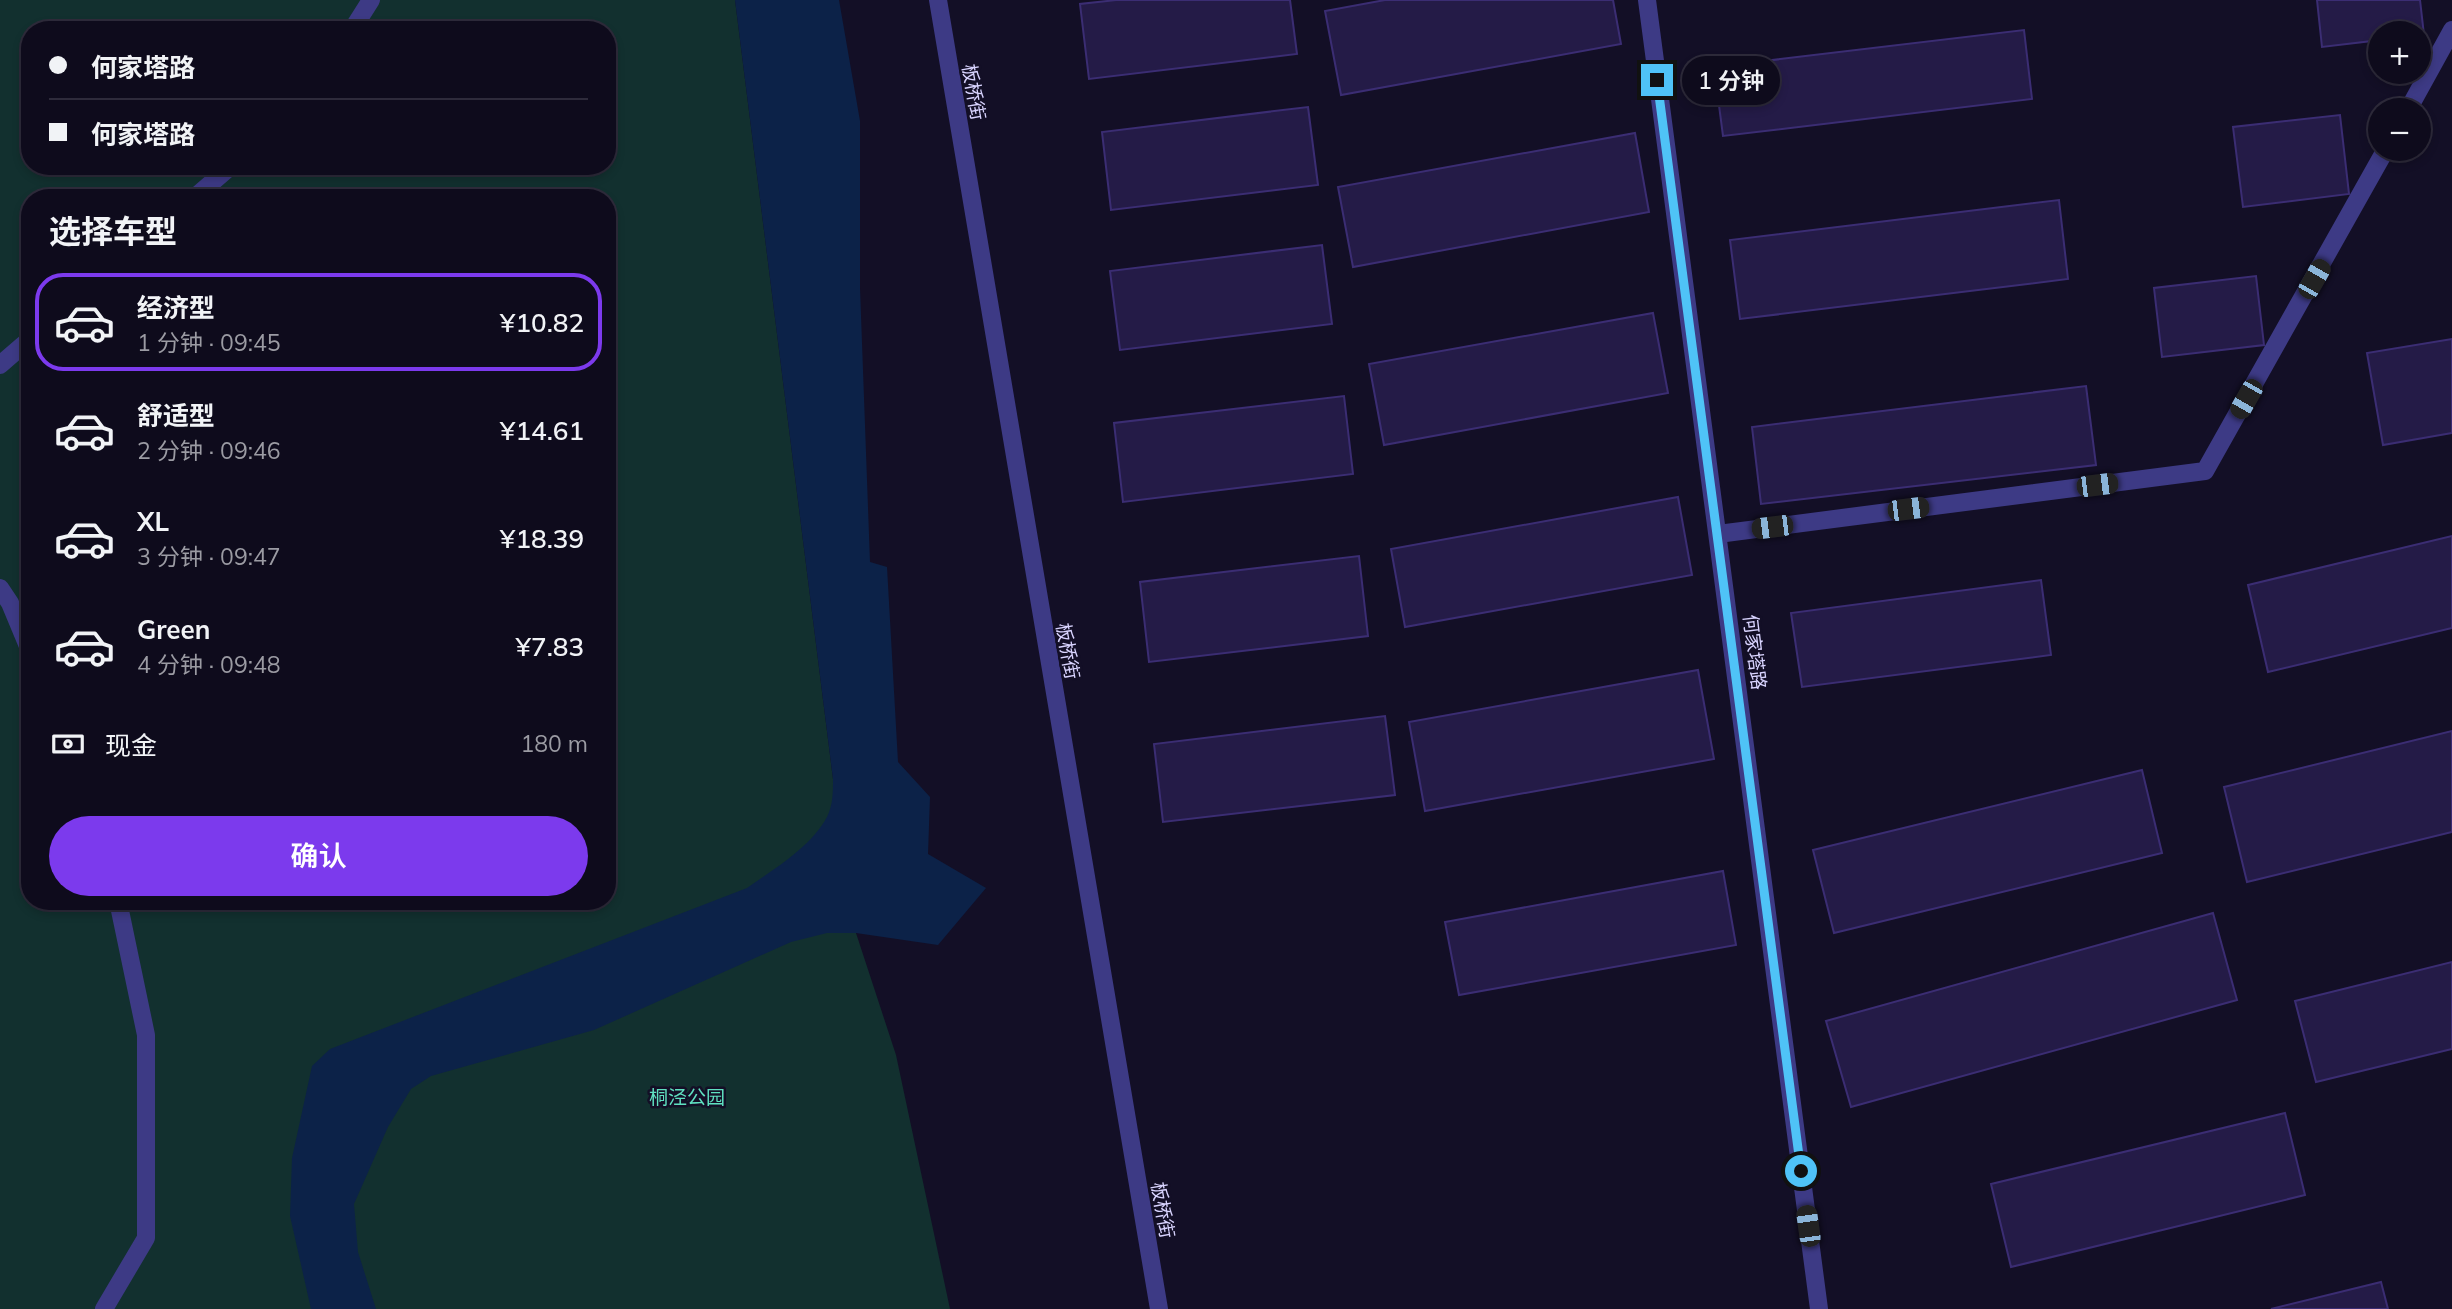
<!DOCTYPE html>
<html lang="zh">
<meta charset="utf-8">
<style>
body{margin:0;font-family:Mulish,"Noto Sans SC",sans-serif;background:#171425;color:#f1f3f6;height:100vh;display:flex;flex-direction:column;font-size:26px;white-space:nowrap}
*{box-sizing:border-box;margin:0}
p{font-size:23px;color:#9b9ba3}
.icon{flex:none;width:38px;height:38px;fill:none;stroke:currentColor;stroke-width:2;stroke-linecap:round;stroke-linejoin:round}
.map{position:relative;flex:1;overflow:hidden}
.drawer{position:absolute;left:21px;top:189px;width:595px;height:721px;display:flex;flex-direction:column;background:#0e0b1c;border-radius:28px;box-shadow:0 4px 10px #0003,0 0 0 2px #2e2b3b}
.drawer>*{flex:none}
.banner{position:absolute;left:21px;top:21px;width:595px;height:154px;border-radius:28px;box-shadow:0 4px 10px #0003,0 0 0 2px #2e2b3b;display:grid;align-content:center;height:154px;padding:0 28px;background:#0e0b1c}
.buttons{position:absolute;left:2368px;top:21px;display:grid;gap:14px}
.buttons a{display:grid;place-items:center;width:63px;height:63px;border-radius:50%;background:#0e0b1c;box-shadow:0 4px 10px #0003,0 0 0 2px #2e2b3b;font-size:35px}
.end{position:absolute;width:32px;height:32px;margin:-16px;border:9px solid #4fc3f7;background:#111;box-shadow:0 0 0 4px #111}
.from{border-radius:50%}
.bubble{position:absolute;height:49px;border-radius:24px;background:#0e0b1c;box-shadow:0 4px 10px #0003,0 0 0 2px #2e2b3b;font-size:23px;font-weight:600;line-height:49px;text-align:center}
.car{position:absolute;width:21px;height:42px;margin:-21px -10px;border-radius:9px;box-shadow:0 0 5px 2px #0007;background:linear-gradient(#222 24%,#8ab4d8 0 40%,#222 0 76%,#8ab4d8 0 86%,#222 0)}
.banner b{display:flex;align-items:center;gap:24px;height:66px;font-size:26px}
.banner b+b{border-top:2px solid #2e2b3b}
.banner i{width:18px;height:18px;background:#f1f3f6}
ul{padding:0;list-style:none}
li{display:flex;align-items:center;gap:21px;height:98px;margin:0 14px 10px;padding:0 14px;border:4px solid transparent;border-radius:28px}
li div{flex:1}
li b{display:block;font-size:26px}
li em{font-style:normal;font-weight:600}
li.current{border-color:#7c3aed}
li>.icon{width:63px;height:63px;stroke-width:1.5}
h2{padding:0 28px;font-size:32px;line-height:84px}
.pay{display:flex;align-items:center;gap:18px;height:77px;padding:0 28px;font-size:26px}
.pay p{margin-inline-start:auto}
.cta{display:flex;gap:14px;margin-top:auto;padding:14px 28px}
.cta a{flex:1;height:80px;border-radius:42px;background:#7c3aed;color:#fff;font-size:28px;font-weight:600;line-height:80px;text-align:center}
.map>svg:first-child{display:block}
</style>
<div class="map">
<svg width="2452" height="1309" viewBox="0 0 2452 1309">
<rect width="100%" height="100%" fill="#130f26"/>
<!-- green -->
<path fill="#12302f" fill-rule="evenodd" d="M0 0H735L833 779 856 933 896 1055 950 1309H0ZM30 30H607V166H30ZM30 198H607V901H30Z"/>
<!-- water -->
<path fill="#0c2248" d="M735 0H839L860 121V288L870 562 887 567 898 762 930 797 928 854 986 888 938 945 856 933H827L791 942 594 1030 431 1076 411 1089 388 1127 354 1204 358 1252 376 1309H311L290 1216 292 1158 312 1066 330 1049 747 888C774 869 811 847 827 817 833 805 833 792 833 779Z"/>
<!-- building -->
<g fill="#241b47" stroke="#3b2d73" stroke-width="2">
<polygon points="1116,0 1290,0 1297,54 1089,79 1080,4"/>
<polygon points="1385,0 1613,0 1621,44 1341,95 1325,11"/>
<polygon points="2317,0 2420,0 2424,35 2380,33 2380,40 2322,47"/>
<polygon points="2024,30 2032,99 1723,136 1714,67"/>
<polygon points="1308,107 1318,185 1111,210 1102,132"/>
<polygon points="2340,115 2349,194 2243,207 2233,127"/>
<polygon points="1635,133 1649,212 1353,267 1338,187"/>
<polygon points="2059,200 2068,279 1740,319 1730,240"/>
<polygon points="1322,245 1332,324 1120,350 1110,271"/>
<polygon points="2256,276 2264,345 2162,357 2154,288"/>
<polygon points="1653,313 1668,393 1384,445 1369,364"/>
<polygon points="2452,339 2452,433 2383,445 2367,353"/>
<polygon points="2086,386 2096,465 1761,504 1752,427"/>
<polygon points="1344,396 1353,474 1123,502 1114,423"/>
<polygon points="1678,497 1692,575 1405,627 1391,549"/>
<polygon points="2452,536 2452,628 2268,672 2248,585"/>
<polygon points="1359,556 1368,636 1149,662 1140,582"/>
<polygon points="2041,580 2051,655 1802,687 1791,613"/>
<polygon points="1698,670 1714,759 1425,811 1409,722"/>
<polygon points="1385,716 1395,795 1163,822 1154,744"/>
<polygon points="2452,731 2452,832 2247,882 2224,787"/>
<polygon points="2142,770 2162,853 1834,933 1813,850"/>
<polygon points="1723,871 1736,945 1459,995 1445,922"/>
<polygon points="2213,913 2237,1000 1851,1107 1826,1021"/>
<polygon points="2452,962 2452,1049 2316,1082 2295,1001"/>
<polygon points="2285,1113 2305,1195 2011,1267 1991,1184"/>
<polygon points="2381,1282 2388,1309 2271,1309"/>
</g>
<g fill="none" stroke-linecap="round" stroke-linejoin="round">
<!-- service -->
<g stroke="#3d3a85" stroke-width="18">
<polyline points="352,30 371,0"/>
<polyline points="194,198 231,166"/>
<polyline points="0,365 30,339"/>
<polyline points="0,588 10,603 30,651"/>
<polyline points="104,1309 146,1238 146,1035 118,901"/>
</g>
<!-- minor -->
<g stroke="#3d3a85" stroke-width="18">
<polyline points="938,0 1159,1309"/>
<polyline points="1647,0 1819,1309"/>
<polyline points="2408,110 2452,30"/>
<polyline points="1718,534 2205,471 2386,149"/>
</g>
</g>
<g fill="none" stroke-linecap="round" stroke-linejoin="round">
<!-- route -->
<polyline stroke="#4fc3f7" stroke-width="9" points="1657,80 1801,1171"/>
</g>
<g text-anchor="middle" stroke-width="5" stroke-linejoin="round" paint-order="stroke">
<!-- street labels -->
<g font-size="19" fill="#d9d4ff" stroke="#130f26">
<text transform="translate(974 92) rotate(80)" y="7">板桥街</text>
<text transform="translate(1068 651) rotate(80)" y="7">板桥街</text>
<text transform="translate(1755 652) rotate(83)" y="7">何家塔路</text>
<text transform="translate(1163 1210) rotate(80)" y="7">板桥街</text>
</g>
<!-- park labels -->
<g font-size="19" fill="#5fe0c0" stroke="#130f26">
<text x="687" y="1104">桐泾公园</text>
</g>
</g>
</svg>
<div class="buttons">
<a>+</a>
<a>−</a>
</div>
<i class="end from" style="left:1801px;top:1171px"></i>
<i class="end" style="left:1657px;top:80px"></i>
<div class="bubble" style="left:1682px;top:56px;width:98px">1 分钟</div>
<i class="car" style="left:2314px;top:279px;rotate:30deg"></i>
<i class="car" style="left:2246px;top:399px;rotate:210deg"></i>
<i class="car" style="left:2097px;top:485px;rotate:83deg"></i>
<i class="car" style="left:1908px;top:509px;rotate:83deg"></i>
<i class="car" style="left:1772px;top:527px;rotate:263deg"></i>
<i class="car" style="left:1808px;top:1226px;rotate:352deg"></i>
<div class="banner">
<b><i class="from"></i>何家塔路</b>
<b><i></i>何家塔路</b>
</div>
<section class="drawer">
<h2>选择车型</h2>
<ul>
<li class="current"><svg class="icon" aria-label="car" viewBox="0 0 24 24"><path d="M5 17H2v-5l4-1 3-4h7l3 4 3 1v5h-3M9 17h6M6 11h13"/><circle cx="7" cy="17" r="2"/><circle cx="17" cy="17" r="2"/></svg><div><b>经济型</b><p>1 分钟 · 09:45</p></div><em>¥10.82</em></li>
<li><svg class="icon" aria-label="car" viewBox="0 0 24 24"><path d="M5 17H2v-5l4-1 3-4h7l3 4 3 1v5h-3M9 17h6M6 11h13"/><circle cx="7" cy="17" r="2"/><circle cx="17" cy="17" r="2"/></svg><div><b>舒适型</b><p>2 分钟 · 09:46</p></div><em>¥14.61</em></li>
<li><svg class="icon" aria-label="car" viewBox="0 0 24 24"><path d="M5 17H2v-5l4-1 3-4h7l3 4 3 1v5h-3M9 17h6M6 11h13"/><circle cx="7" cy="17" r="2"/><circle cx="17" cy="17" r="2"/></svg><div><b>XL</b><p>3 分钟 · 09:47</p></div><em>¥18.39</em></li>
<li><svg class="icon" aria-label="car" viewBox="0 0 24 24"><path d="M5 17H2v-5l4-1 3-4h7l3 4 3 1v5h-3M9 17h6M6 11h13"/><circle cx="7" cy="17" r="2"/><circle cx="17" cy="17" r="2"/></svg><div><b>Green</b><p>4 分钟 · 09:48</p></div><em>¥7.83</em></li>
</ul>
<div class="pay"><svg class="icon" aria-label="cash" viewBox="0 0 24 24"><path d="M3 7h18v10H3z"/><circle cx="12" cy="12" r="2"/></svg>现金<p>180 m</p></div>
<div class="cta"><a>确认</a></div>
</section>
</div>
